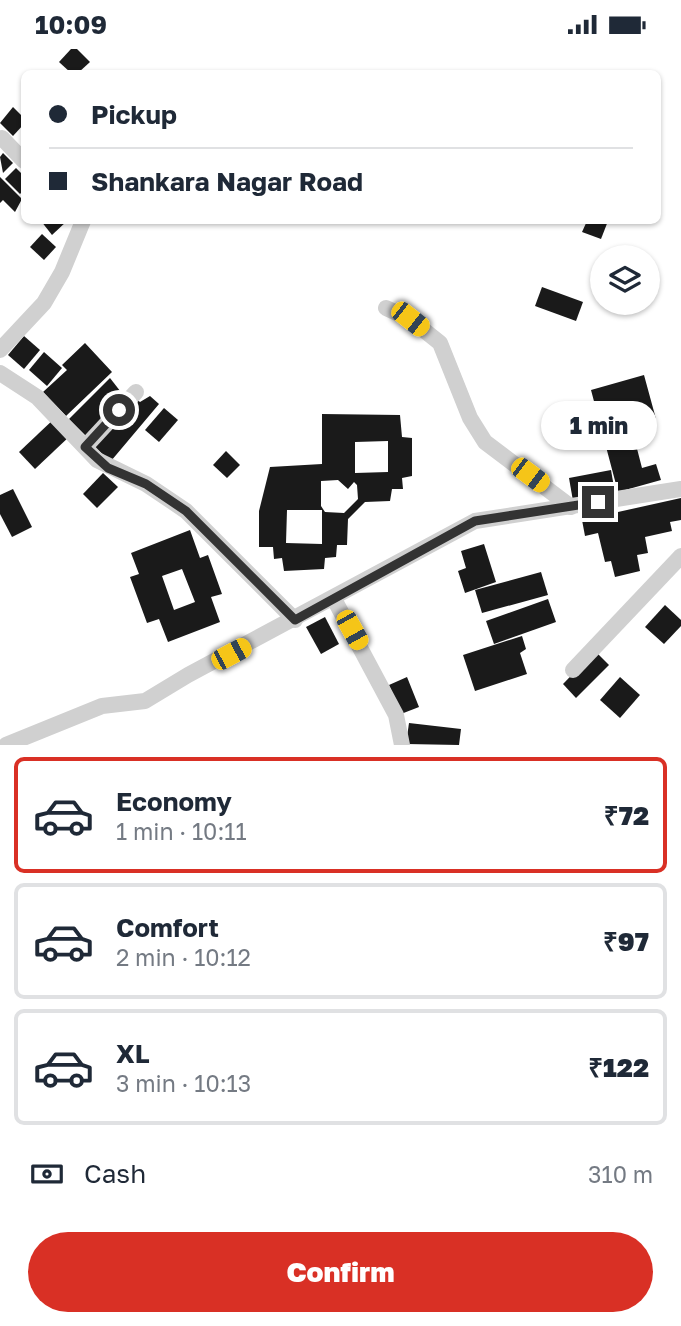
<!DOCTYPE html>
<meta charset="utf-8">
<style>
body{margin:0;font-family:"Golos Text",sans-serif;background:#f6f6f7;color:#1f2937;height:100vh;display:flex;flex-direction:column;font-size:26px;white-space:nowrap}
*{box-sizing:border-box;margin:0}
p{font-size:23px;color:#747a83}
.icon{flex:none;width:38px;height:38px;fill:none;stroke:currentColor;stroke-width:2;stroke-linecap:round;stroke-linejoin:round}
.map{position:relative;height:696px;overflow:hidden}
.side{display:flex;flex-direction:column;background:#fff;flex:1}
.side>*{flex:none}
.guide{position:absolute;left:21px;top:21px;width:640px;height:154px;border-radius:10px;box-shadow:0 2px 5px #0004;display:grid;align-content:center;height:154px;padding:0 28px;background:#fff}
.tools{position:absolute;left:590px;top:196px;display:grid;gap:14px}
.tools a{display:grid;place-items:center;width:70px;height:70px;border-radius:50%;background:#fff;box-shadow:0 2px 5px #0004;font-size:35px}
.end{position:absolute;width:32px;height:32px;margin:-16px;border:9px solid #333;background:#fff;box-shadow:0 0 0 4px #fff}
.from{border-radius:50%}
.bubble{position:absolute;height:49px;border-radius:24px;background:#fff;box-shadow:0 2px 5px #0004;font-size:23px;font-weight:800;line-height:49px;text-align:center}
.car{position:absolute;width:21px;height:42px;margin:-21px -10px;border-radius:9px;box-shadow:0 0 5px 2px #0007;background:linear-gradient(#f5c518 24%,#345 0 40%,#f5c518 0 76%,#345 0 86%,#f5c518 0)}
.guide b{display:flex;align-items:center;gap:24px;height:66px;font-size:26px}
.guide b+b{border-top:2px solid #e0e1e3}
.guide i{width:18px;height:18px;background:#1f2937}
ul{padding:12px 0 0;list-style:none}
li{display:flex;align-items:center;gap:21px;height:116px;margin:0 14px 10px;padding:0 14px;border:4px solid #e0e1e3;border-radius:10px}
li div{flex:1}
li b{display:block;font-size:26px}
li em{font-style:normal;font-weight:800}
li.on{border-color:#d93025}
li>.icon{width:63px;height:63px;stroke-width:1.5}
.pay{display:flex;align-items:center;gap:18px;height:77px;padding:0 28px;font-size:26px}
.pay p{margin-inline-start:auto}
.button{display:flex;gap:14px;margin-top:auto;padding:14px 28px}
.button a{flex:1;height:80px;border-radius:42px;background:#d93025;color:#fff;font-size:28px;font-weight:800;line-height:80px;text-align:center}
.status{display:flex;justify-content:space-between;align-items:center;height:49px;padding:0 35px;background:#fff;direction:ltr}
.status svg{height:19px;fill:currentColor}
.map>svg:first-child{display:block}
</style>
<div class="status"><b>10:09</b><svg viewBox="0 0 49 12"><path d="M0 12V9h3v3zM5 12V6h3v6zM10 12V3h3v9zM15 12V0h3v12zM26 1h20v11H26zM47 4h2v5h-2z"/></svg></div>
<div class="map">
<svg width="681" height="696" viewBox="0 0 681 696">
<rect width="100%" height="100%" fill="#fff"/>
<!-- building -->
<g fill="#1a1a1a" fill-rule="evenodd">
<polygon points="71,0 77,0 90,13 78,24 71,24 59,13"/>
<polygon points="13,58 24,69 24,75 13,87 0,74"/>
<polygon points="3,104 13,114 3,124 0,108"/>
<polygon points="16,119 24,127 24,141 20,145 5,130"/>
<polygon points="0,128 22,150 15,163 3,151 0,154"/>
<polygon points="41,172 67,172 52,186"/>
<polygon points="587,172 608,172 601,190 582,183"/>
<polygon points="42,185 56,198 44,211 30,198"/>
<polygon points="542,238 583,253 576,272 535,257"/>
<polygon points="24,287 40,301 24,320 8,306"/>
<polygon points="85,294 112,323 66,367 43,343 67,321 62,316"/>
<polygon points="44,303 62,319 47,337 29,321"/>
<polygon points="644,326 656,370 645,373 648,384 634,388 642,419 656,415 661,431 618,443 591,341"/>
<polygon points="110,329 124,347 86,387 69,370"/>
<polygon points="150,347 159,355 111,412 93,397 134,348 140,353"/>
<polygon points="164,359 178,371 159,393 145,381"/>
<path d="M322 365 400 366 402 388 412 389V427L402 429 403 440H392L390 452 365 453 348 470 347 496H337L336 508 325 509 324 520 284 522 282 509 274 510 273 498H259V462L270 418 322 415ZM388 392V423L355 424V393ZM338 431 348 440 354 433 357 436 358 450 344 464 325 463 321 457V432ZM287 461H322V495L286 494Z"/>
<polygon points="56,368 72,385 35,420 19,403"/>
<polygon points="226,402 240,416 227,429 213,416"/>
<polygon points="611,421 615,444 573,452 569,429"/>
<polygon points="103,424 118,438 97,459 83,445"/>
<polygon points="13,440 32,478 12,488 0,465 0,446"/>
<polygon points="681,449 681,471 670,473 672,482 645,488 648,504 637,506 640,522 615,528 611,512 605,513 598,484 585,487 582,471"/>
<path d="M190 481 200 509 208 506 222 545 211 548 220 573 168 593 159 570 147 574 130 528 139 525 131 504ZM182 520 195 553 174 561 162 527Z"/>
<polygon points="484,495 496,533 465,544 458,522 466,519 461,502"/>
<polygon points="541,523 548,546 482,564 475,541"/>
<polygon points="548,550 556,573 494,595 486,572"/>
<polygon points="665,556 681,571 681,577 664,595 645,578"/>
<polygon points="325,568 339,595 321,605 306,578"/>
<polygon points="522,587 526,600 520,604 527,625 475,642 463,606"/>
<polygon points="595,602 609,616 576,649 563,635"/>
<polygon points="407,628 419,658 401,665 389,636"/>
<polygon points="620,628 640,646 620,669 600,651"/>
<polygon points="409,674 461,680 459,696 406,695"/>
</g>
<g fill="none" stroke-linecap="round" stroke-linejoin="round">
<!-- minor -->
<g stroke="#d0d0d0" stroke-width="16">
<polyline points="2,89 24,112"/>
<polyline points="386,259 410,270 440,294 470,369 485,393 571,458"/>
<polyline points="0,301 44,254 62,223 83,172"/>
<polyline points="0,324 37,348 97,411 146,435 186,462 295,571"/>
<polyline points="85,398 136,343"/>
<polyline points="334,550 396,666 402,696"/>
<polyline points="573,621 681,507"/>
<polyline points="6,696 102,657 145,652 188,626 475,472 681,440"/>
</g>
</g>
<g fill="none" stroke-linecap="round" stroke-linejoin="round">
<!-- route -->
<polyline stroke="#333" stroke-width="9" points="119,361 85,398 108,419 146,435 186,462 295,571 475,472 598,453"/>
</g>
</svg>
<div class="tools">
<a><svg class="icon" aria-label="layers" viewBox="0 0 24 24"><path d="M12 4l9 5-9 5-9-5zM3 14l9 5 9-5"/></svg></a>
</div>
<i class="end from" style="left:119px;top:361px"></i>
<i class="end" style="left:598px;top:453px"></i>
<div class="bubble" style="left:541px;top:352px;width:116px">1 min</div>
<i class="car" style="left:410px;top:270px;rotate:128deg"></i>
<i class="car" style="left:530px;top:426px;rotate:127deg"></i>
<i class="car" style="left:352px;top:581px;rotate:151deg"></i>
<i class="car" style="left:231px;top:605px;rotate:62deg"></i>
<div class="guide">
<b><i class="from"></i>Pickup</b>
<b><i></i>Shankara Nagar Road</b>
</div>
</div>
<section class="side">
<ul>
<li class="on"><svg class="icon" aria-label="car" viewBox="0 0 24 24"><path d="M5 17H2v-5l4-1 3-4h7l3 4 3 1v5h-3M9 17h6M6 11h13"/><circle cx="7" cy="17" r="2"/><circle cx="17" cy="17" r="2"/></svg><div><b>Economy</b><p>1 min · 10:11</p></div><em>₹72</em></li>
<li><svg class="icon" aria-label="car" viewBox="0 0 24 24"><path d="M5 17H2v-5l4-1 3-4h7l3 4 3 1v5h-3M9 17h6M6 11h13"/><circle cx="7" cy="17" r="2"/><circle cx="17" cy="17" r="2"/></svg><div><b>Comfort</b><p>2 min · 10:12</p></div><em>₹97</em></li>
<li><svg class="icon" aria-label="car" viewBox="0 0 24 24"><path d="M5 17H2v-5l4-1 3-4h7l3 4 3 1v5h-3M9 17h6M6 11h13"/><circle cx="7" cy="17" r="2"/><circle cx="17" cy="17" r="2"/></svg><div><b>XL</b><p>3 min · 10:13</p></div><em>₹122</em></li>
</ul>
<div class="pay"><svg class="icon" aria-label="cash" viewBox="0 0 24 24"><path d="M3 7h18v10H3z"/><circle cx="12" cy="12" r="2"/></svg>Cash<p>310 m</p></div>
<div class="button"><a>Confirm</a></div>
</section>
